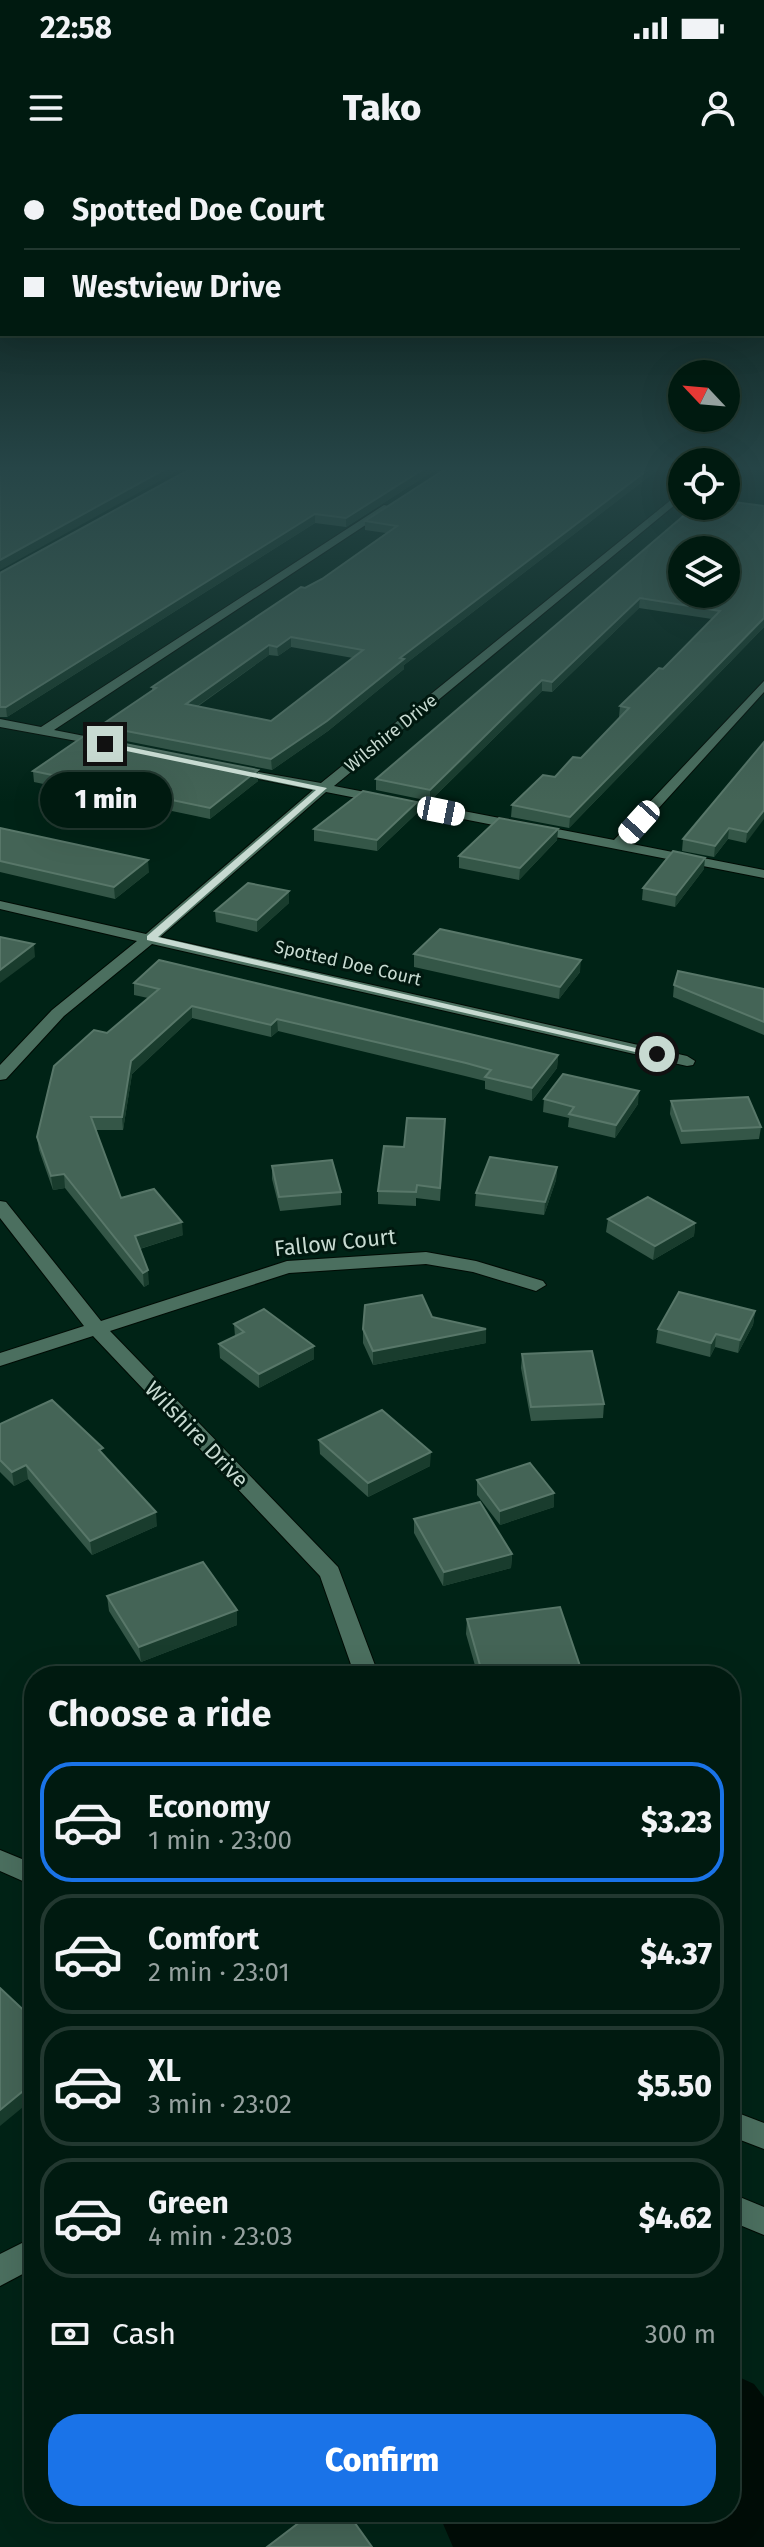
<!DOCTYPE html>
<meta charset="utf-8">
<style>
body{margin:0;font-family:"Fira Sans",sans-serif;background:#0e271e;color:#f1f3f6;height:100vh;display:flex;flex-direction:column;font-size:30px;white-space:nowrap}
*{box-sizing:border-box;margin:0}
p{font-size:26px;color:#95a19f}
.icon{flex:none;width:44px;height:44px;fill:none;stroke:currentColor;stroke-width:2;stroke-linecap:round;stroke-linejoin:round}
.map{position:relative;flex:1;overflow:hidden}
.drawer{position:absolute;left:24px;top:1506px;width:716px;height:856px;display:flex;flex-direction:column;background:#001a10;border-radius:32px;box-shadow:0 8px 32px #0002,0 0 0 2px #223830}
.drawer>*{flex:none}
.top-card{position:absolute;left:0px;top:0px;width:764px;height:176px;box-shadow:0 8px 32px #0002,0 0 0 2px #223830;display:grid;align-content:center;height:176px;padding:0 24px;background:#001a10}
.needle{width:52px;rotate:296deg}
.controls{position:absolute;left:668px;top:200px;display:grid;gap:16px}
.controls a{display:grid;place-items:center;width:72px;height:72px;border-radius:50%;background:#001a10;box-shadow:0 8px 32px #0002,0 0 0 2px #223830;font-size:40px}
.end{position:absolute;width:36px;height:36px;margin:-18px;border:10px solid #c7dad1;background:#111;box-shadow:0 0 0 4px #111}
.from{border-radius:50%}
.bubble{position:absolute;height:56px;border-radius:28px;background:#001a10;box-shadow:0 8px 32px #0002,0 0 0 2px #223830;font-size:26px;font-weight:800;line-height:56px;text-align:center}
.car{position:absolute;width:24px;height:48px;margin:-24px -12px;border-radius:10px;box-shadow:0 0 6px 2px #0007;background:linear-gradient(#fff 24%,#345 0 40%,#fff 0 76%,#345 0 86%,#fff 0)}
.top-card b{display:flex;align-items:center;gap:28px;height:76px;font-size:30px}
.top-card b+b{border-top:2px solid #223830}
.top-card i{width:20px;height:20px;background:#f1f3f6}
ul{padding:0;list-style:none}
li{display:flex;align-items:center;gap:24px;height:120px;margin:0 16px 12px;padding:0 8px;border:4px solid #223830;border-radius:32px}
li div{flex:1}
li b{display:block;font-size:30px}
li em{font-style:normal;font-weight:800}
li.active{border-color:#1a73e8}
li>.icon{width:72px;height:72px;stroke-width:1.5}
h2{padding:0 24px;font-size:36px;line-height:96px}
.pay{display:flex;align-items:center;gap:20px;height:88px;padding:0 24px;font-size:30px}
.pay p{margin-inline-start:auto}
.cta{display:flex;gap:16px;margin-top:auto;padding:16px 24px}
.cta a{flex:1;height:92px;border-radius:32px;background:#1a73e8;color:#fff;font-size:32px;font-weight:800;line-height:92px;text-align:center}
.status{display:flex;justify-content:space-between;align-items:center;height:56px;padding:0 40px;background:#001a10;direction:ltr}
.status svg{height:22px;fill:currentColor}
header{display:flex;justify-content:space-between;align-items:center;height:104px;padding:0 24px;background:#001a10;font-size:36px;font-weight:800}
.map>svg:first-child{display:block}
</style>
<div class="status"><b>22:58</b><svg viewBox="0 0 49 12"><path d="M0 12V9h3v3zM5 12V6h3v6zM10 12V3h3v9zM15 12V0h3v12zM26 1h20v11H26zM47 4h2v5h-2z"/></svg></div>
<header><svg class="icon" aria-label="menu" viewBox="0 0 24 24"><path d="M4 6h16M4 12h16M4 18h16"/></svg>Tako<svg class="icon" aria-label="person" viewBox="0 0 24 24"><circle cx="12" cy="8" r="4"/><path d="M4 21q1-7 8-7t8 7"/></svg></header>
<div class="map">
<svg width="764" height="2387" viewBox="0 0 764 2387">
<rect width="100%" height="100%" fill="#002316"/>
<!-- water -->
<polygon fill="#000d07" points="730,2213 754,2224 764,2237 764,2387 453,2387 438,2352 730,2352"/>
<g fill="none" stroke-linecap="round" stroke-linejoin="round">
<!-- minor casing -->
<g stroke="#000b04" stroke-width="2">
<g id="minor">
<polygon points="682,331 682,339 334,626 614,680 764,521 764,532 627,683 764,710 764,718 326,632 160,777 687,896 695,901 693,905 687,906 152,784 64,856 6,919 0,920 0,905 52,850 137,781 0,749 0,741 146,774 313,630 229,613 229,607 321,623"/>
<polygon points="384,345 393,347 54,570 110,581 110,587 0,567 0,559 41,567"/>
<polygon points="0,1041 6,1042 101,1161 287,1101 426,1092 476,1101 543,1121 546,1125 536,1131 473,1112 426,1104 289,1113 110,1171 338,1407 379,1516 355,1516 320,1416 93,1176 0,1206 0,1193 84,1166 0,1058"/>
<polygon points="0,1690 34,1704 34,1726 0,1711"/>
<polygon points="730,1950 764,1963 764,1989 730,1976"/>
<polygon points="730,2033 764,2047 764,2075 730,2061"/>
<polygon points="34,2077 34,2108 0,2126 0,2094"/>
</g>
</g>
<!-- minor -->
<use href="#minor" fill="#4b6f5f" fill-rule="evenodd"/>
</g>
<!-- wall -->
<g fill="#345647" fill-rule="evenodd">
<polygon points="438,308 346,367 315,363 7,557 0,557 0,413"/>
<path d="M447 308H660L404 505V509L328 571 272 610 101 576 100 566 152 531V527L305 428 322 419 386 373 365 370V361ZM291 487 353 498 271 561 197 547 269 495 278 496Z"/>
<polygon points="764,346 764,467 569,668 511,657 512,645 581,598 620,557 619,557 620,546 663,509 712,459 639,448 552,532 542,531 430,641 376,630 376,619"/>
<polygon points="764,582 746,683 728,679 714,697 682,691 683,679"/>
<polygon points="258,610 258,621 210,659 34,622 33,611"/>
<polygon points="417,653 377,691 314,681 314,669"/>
<polygon points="0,668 149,712 115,739 0,712"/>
<polygon points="558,669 557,680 519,720 459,708 459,696"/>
<polygon points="704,709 675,747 642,740 643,728"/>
<polygon points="289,743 257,772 216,762 215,751"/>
<polygon points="414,794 580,812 559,839 414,807"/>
<polygon points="134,823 558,895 557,908 532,941 485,929 485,921 465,916 278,871 271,877 192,858 132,914 123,970 96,970 121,1038 183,1075 140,1089 149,1124 144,1127 65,1028 53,1030 39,990 37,977 107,873 148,838 134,835"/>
<polygon points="674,825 764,829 764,875 673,837"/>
<polygon points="544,939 638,944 615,978 568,967 569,958 543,952"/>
<polygon points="671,941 761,967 759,979 681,984 670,954"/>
<polygon points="445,959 440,1041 416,1038 416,1046 378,1044 378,1031 404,987"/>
<polygon points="272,1006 341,1032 341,1045 280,1051 272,1019"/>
<polygon points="557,1007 556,1020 544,1055 475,1046 476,1033"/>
<polygon points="608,1059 695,1063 694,1076 653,1100 606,1072"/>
<polygon points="755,1151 753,1165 738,1193 715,1187 710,1197 656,1183 658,1169"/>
<polygon points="432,1157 486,1169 486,1183 373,1205 363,1183 363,1169"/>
<polygon points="234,1164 314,1186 314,1199 259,1228 220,1198 219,1184 235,1176"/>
<polygon points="522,1194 604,1244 603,1258 531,1261 521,1208"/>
<polygon points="0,1264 104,1295 157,1366 92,1395 28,1319 14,1326 0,1312"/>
<polygon points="319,1280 430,1306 368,1337 320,1294"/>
<polygon points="477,1320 554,1333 554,1347 500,1365 477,1335"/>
<polygon points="414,1359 512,1394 511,1408 443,1426 414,1373"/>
<polygon points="107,1436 237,1465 141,1502 109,1451"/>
<polygon points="467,1459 580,1506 579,1516 478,1516 466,1474"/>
</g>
<!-- shaded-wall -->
<g fill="#193c2d">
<polygon points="167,308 183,308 0,410 0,400"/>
<polygon points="425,308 438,308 346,367 346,358"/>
<polygon points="650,308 660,308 404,505 404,509 328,571 272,610 271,599 400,498"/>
<polygon points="315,354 315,363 7,557 6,547"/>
<polygon points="640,438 639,448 552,532 552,522"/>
<polygon points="764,458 764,467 569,668 570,657"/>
<polygon points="291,477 291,487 278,496 277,487"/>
<polygon points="269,485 269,495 186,554 186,544"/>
<polygon points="542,520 542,531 430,641 430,630"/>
<polygon points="258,610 258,621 210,659 210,648"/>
<polygon points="417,642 417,653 377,691 377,680"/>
<polygon points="764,650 764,659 746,683 747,672"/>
<polygon points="729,668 728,679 714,697 715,686"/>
<polygon points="558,669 557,680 519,720 520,708"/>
<polygon points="705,698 704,709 675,747 676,735"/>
<polygon points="148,700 149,712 115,739 114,727"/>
<polygon points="289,731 289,743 257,772 257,760"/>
<polygon points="34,784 35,797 0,823 0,810"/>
<polygon points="581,800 580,812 559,839 560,827"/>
<polygon points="192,846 192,858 132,914 123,970 122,957 131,901"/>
<polygon points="277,859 278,871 271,877 271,865"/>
<polygon points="558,895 557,908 532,941 532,928"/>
<polygon points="639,931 638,944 615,978 616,965"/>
<polygon points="557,1007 556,1020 544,1055 545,1042"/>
<polygon points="64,1014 65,1028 53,1030 51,1016"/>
<polygon points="182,1062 183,1075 136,1090 135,1076"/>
<polygon points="695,1063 694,1076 653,1100 655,1086"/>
<polygon points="148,1110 149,1124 144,1127 143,1113"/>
<polygon points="755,1151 753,1165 738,1193 740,1180"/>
<polygon points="486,1169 486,1183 373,1205 373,1191"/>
<polygon points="716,1174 715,1187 710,1197 711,1183"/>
<polygon points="314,1186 314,1199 259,1228 259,1214"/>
<polygon points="431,1292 430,1306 368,1337 368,1323"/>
<polygon points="26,1305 28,1319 14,1326 12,1312"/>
<polygon points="554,1333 554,1347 500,1365 500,1351"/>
<polygon points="156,1352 157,1366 92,1395 90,1381"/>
<polygon points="512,1394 511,1408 443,1426 444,1412"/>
<polygon points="237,1450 237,1465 141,1502 139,1487"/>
<polygon points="34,1922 34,1938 0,1966 0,1950"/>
</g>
<!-- building -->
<g fill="#446456" stroke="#587769" stroke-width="2" fill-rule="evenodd">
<polygon points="0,308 167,308 0,400"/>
<polygon points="192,308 425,308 346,358 315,354 6,547 0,547 0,413"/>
<path d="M447 308H650L400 498 404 499 327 561 271 599 100 566 156 528 152 527 301 427 305 428 322 419 397 366 365 361ZM291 477 363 490 271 561 186 544 269 485 277 487Z"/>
<path d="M726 341 764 346V458L570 657 512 645 543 615 555 617 573 597 581 598 629 548 620 546 659 508 663 509 720 451 640 438 552 522 542 520 430 630 376 619 695 346H726ZM682 390H726V434H682Z"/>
<polygon points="84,576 258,610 210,648 33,611"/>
<polygon points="764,582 764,650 747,672 729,668 715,686 683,679"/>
<polygon points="363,631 417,642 377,680 314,669"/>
<polygon points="499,658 558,669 520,708 459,696"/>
<polygon points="0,668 148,700 114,727 0,701"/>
<polygon points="673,691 705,698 676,735 643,728"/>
<polygon points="248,723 289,731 257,760 215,751"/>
<polygon points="440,769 581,800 560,827 414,794"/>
<polygon points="0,777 34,784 0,810"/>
<polygon points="159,800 558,895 532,928 485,917 491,910 466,903 277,859 271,865 192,846 131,901 122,957 91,957 121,1038 154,1029 182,1062 135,1076 148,1110 143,1113 64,1014 51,1016 37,977 54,906 94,870 107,873 159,829 134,823"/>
<polygon points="678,811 764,829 764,862 674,825"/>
<polygon points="563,914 639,931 616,965 569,954 574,947 544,939"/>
<polygon points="748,937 761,967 682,971 671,941"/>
<polygon points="407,958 445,959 440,1028 417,1025 416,1032 378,1031 384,986 404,987"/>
<polygon points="490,997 557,1007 545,1042 476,1033"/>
<polygon points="332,1000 341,1032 279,1037 272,1006"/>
<polygon points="648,1037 695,1063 655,1086 608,1059"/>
<polygon points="679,1132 755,1151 740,1180 716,1174 711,1183 658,1169"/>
<polygon points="422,1135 432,1157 486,1169 373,1191 363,1169 365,1145"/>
<polygon points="264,1149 314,1186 259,1214 219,1184 244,1172 234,1164"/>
<polygon points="592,1191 604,1244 531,1247 522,1194"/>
<polygon points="52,1240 103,1288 99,1290 156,1352 90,1381 26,1305 12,1312 0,1300 0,1264"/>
<polygon points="382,1250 431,1292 368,1323 319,1280"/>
<polygon points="530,1303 554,1333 500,1351 477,1320"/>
<polygon points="480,1342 512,1394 444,1412 414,1359"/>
<polygon points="203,1402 237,1450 139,1487 107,1436"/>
<polygon points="560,1447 580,1506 506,1516 483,1516 467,1459"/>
<polygon points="0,1828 34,1860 34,1922 0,1950"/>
<polygon points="313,2352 347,2352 372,2387 267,2387"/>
</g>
<!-- sky -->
<linearGradient id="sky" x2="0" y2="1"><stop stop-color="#00130c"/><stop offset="0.48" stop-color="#264547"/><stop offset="1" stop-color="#264547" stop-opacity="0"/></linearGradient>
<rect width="764" height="642" fill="url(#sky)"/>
<!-- route -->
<polygon fill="#c7dad1" points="105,582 327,628 158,777 662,894 657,897 147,780 147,776 316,630 102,586"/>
<g text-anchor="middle" stroke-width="6" stroke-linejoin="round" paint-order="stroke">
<!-- far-street labels -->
<g font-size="18" fill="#c7dad1" stroke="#00180f">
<text transform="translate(391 573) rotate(-39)" y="6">Wilshire Drive</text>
<text transform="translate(348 803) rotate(13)" y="6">Spotted Doe Court</text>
</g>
<!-- street labels -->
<g font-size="22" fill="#c7dad1" stroke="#00180f">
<text transform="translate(335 1082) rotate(-6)" y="8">Fallow Court</text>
<text transform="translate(197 1274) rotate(46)" y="8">Wilshire Drive</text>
</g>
</g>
</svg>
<div class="controls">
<a><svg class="needle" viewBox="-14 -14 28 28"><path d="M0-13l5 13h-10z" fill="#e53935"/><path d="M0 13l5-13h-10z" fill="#95a19f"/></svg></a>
<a><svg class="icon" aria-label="locate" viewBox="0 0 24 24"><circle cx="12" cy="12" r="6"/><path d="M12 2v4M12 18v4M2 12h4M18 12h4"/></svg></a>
<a><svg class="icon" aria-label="layers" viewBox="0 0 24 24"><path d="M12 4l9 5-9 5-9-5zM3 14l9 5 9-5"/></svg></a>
</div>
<i class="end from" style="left:657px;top:894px"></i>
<i class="end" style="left:105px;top:584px"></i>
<div class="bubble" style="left:40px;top:612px;width:132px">1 min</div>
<i class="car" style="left:441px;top:651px;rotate:101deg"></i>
<i class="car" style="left:639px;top:662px;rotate:222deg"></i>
<div class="top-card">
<b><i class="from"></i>Spotted Doe Court</b>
<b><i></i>Westview Drive</b>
</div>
<section class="drawer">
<h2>Choose a ride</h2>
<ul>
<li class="active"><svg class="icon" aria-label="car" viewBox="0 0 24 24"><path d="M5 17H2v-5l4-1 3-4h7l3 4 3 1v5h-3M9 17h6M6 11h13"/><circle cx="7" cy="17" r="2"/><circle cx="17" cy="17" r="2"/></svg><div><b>Economy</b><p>1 min · 23:00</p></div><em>$3.23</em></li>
<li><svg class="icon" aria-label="car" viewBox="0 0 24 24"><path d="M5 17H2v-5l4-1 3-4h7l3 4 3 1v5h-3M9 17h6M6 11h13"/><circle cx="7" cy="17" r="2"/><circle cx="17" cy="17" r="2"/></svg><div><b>Comfort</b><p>2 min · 23:01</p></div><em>$4.37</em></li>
<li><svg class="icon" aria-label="car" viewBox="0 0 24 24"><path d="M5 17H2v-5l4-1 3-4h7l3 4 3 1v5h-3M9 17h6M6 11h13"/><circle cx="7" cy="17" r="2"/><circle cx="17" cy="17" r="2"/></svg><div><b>XL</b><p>3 min · 23:02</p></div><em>$5.50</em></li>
<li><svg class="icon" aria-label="car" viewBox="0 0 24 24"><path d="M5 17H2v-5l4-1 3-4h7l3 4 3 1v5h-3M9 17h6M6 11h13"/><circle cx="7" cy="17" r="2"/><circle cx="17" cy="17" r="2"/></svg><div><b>Green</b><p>4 min · 23:03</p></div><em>$4.62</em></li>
</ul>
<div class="pay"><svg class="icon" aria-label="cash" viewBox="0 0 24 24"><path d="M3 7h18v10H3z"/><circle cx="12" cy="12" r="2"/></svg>Cash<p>300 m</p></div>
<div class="cta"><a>Confirm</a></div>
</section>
</div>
